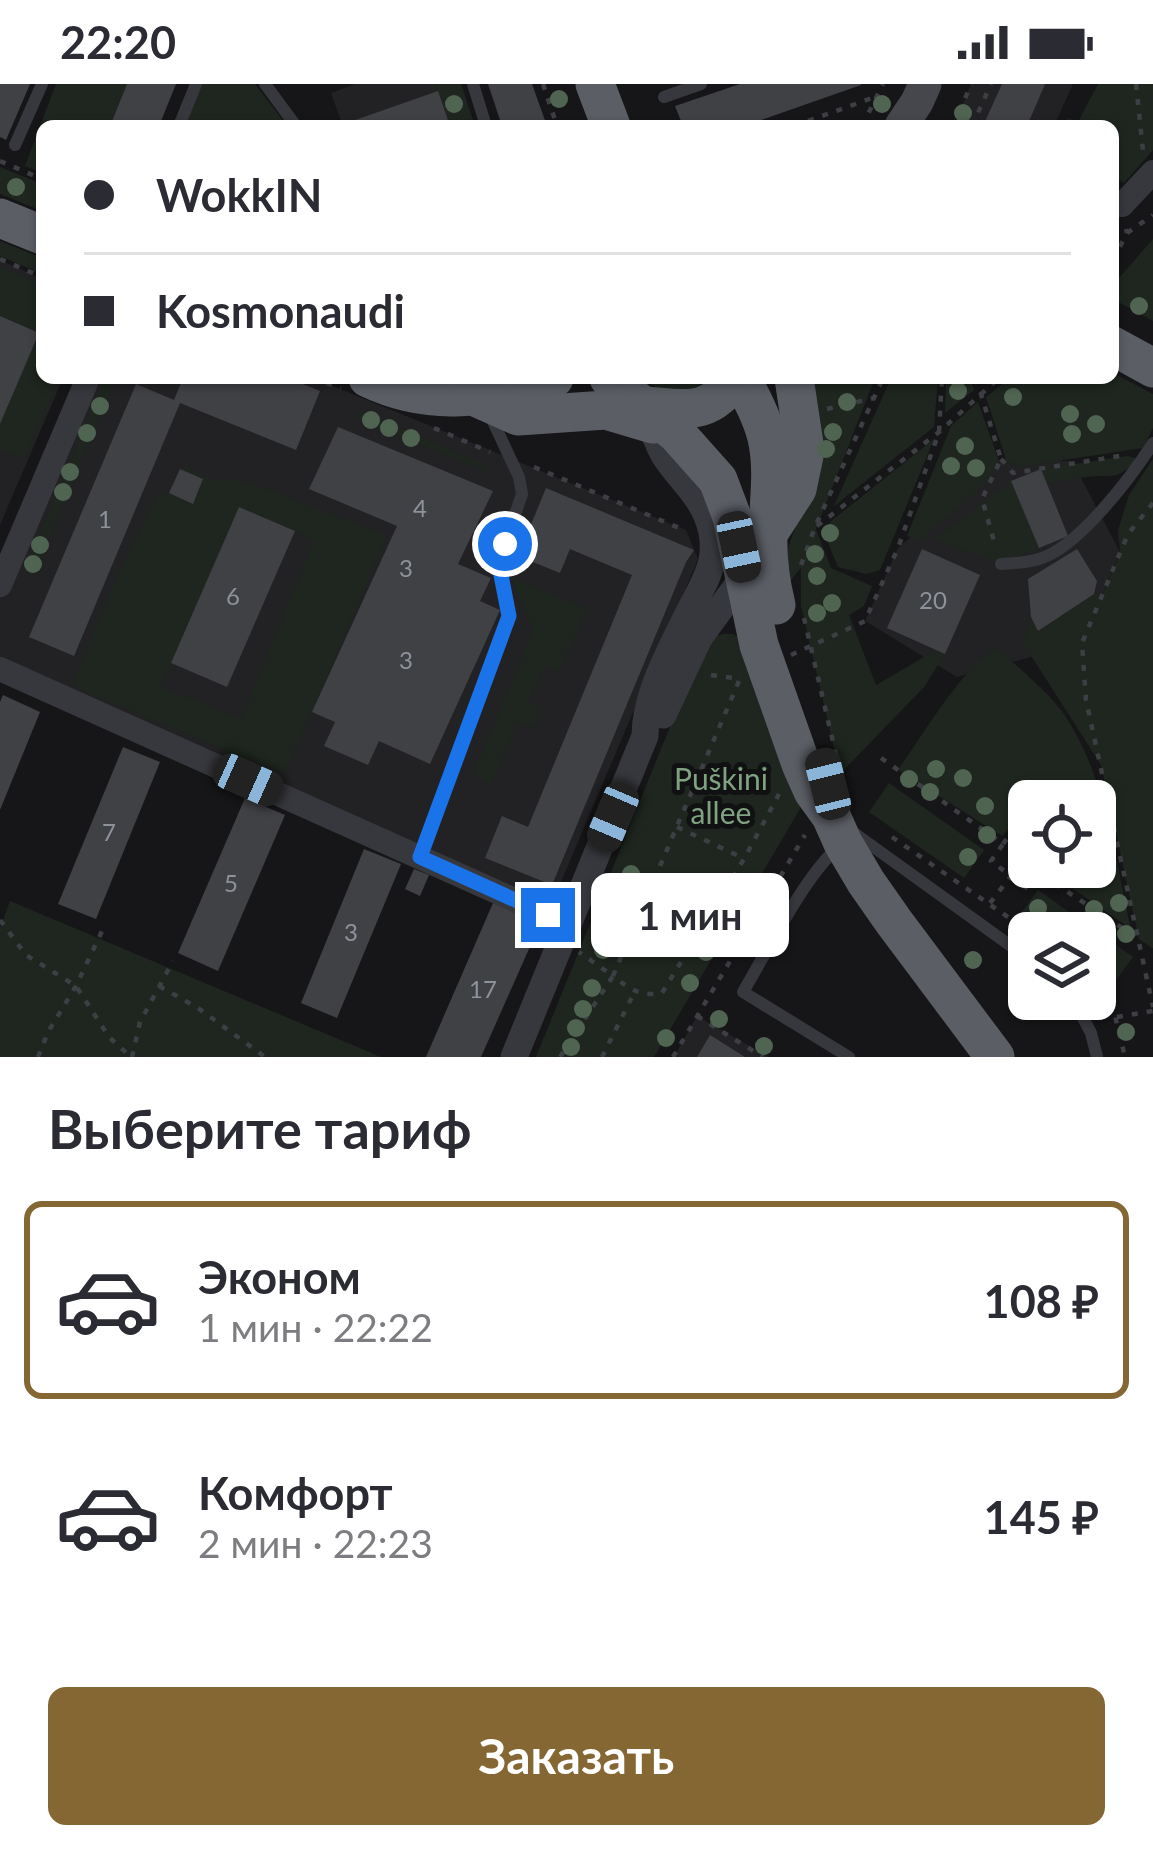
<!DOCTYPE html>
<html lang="ru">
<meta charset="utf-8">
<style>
body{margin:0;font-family:Lato,sans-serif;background:#f2f2f3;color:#2b2b33;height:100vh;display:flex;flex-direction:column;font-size:45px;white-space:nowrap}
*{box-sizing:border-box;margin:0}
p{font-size:39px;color:#7c7c81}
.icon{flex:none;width:66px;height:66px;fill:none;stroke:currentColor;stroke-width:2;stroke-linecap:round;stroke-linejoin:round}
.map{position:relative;height:973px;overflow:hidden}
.drawer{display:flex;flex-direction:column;background:#fff;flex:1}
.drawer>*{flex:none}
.top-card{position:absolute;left:36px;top:36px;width:1083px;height:264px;border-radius:18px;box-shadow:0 3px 9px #0004;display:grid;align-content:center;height:264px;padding:0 48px;background:#fff}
.buttons{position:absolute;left:1008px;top:696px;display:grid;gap:24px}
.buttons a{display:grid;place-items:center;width:108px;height:108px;border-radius:18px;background:#fff;box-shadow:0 3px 9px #0004;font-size:60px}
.end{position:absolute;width:54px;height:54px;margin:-27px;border:15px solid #1a73e8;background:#fff;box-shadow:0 0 0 6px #fff}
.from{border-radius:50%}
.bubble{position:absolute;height:84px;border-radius:18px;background:#fff;box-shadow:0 3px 9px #0004;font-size:39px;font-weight:700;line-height:84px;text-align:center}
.car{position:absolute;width:36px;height:72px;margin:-36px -18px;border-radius:15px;box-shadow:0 0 9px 3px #0007;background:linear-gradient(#222 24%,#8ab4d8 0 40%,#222 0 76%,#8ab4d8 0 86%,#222 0)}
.top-card b{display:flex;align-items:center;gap:42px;height:114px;font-size:45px}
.top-card b+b{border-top:3px solid #e1e1e2}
.top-card i{width:30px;height:30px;background:#2b2b33}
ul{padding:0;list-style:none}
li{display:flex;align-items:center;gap:36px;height:198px;margin:0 24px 18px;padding:0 24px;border:6px solid transparent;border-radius:18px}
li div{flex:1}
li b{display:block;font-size:45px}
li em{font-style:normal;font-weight:700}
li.on{border-color:#856733}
li>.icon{width:108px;height:108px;stroke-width:1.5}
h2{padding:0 48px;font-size:54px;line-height:144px}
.action{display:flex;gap:24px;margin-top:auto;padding:24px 48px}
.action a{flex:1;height:138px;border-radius:18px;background:#856733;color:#fff;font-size:48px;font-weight:700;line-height:138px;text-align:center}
.status{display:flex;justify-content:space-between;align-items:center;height:84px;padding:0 60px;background:#fff;direction:ltr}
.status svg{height:33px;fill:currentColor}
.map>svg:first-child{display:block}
</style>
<div class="status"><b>22:20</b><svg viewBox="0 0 49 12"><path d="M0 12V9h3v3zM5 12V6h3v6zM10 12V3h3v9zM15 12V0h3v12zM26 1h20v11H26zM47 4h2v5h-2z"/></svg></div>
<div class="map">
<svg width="1153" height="973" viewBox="0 0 1153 973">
<rect width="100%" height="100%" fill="#161618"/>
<!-- built -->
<g fill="#222225">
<polygon points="355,0 435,0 450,42 343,42 331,9"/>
<polygon points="971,0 1073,0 1054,42 954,42"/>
<polygon points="0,176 42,195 42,294 63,294 0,441"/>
<polygon points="88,294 313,294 686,446 698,475 547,831 0,585 0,501"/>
<polygon points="1001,375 1072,377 1120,468 1082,559 957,593 865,537 898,464"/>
<polygon points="697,932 769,973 674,973"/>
</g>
<!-- green -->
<g fill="#1e261f" fill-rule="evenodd">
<polygon points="56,0 127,0 110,42 42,42 42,89 25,82"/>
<polygon points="199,0 255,0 287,42 182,42"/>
<polygon points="435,0 461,0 475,42 450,42"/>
<polygon points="1098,0 1153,0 1153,66 1124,99 1113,92 1113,42 1063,42 1068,34 1078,38"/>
<polygon points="0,83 42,100 42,127 0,110"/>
<polygon points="1153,155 1153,237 1113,215 1113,201"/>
<polygon points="0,157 42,174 42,190 0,172"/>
<polygon points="0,183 42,200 42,294 59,294 24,375 0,366"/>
<polygon points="1113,289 1153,310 1153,344 1143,364 1017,383 1013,378 1007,379 986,313 1010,294 1113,294"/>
<polygon points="105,294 116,294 35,488 26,484"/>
<path d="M641 294H713C688 311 665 313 641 294Z"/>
<polygon points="804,294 875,294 816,445 831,484 872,502 864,522 849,531 876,601 936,566 945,570 924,603 840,690 801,522 801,484 785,503 788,465 808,404"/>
<polygon points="891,294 938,294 934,343 834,422"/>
<polygon points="946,294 970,294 974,306 945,329"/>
<polygon points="978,318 999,377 986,399 919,457 907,452 951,342"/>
<polygon points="359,327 488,382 487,387 356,334"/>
<polygon points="934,355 880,486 866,490 838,483 828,459 830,438"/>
<path d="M1127 372 1139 375C1112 399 1116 389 1086 393 1073 395 1060 398 1047 400L1041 385Z"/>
<polygon points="1153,375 1153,864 1152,864 1139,855 1101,681 1023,559 1031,533 1039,547 1094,510 1102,512 1120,469 1118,446 1129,411"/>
<path d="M183 381 217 398 225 394 260 402 387 452 312 628 283 690 78 605 73 598 110 509 157 411 169 409 193 419 203 396 180 385ZM239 423 314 457 241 635 161 603Z"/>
<polygon points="1011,397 1039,464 1001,480 935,455"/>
<polygon points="511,493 588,525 558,588 545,582 528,616 541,626 534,644 518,639 490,701 473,690 533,547"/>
<polygon points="723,550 733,550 741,555 804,718 654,973 536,973 702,564 713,553"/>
<path d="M998 564C1019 585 1047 606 1064 630 1106 693 1115 773 1131 845L1049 788 1052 783H1095V717H1029V747L1016 737 1002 752 898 686C919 657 968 574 998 564Z"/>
<polygon points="889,699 984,766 964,794 869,728"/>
<polygon points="1038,806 1133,873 1114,899 1095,886 1095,849 1043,849 1019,832"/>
<polygon points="10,817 381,973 0,973 0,844"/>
</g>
<!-- building -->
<g fill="#404145">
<polygon points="0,0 30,0 6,56 0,53"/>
<polygon points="127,0 176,0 159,42 110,42"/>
<polygon points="488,0 532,0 547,42 502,42"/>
<polygon points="740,0 861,0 861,1 744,42 683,42 675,22"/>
<polygon points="1002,0 1045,0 1027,42 983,42"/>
<polygon points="438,7 450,42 341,42 341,41"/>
<polygon points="0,232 39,249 0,340"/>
<polygon points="183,294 288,294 320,307 296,366 180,319 74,572 29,553 136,300 174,316"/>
<polygon points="338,343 493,407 458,480 491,494 480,517 500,526 430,680 379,657 368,681 324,662 335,638 312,628 397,442 309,405"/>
<polygon points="180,385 203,395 193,420 169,409"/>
<polygon points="1041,385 1068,452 1039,464 1011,397"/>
<polygon points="546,404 694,466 686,478 552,801 485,774 502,732 528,743 632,491 570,465 560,489 518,472"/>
<polygon points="239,423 295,447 227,603 171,579"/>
<polygon points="922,465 980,491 945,570 887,544"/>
<polygon points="1077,465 1097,497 1094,510 1038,547 1031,533 1028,495"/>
<polygon points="3,611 40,628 0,726 0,618"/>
<polygon points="123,663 160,678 96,835 58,820"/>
<polygon points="245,714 285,731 218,887 178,869"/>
<polygon points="364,765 401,780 337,934 301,919"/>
<polygon points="414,785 429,791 420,812 405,805"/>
<polygon points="493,819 540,840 481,973 426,973"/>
<polygon points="710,951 745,973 697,973"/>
</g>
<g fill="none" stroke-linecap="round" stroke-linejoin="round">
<!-- path -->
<g stroke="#3d3f44" stroke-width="4.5" stroke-dasharray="6 9" stroke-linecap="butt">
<polyline points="543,0 557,42"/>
<polyline points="1136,0 1143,67"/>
<polyline points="794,42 875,13"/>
<polyline points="862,42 883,0"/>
<polyline points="954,42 971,0"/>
<polyline points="972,42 991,0"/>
<polyline points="0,77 42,95"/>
<polyline points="1127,149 1153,131"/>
<polyline points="0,175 42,193"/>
<polyline points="1113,176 1127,149 1126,145"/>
<polyline points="312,294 341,304"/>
<polyline points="976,294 1001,375 982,415 996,464"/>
<polyline points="827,325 874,314"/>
<polyline points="434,344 490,368"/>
<polyline points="1001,375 1013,389 1126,371"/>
<polyline points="534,383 684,446"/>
<polyline points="1153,419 1128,450 1082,559 1086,616 1153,923"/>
<polyline points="817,442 939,348 999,294"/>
<polyline points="801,481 815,443 883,294"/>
<polyline points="804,534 841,692"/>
<polyline points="791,571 865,537 898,464 939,348 942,294"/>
<polyline points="711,591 741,595"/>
<path d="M739 597 613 892C630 905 640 913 662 909L744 775 779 710"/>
<polyline points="881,674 1003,760 991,777 1028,805 1039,789 1139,855"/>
<polyline points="677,743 743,774"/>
<polyline points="892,753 1031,849"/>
<polyline points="1003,760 1016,742 1029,752"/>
<polyline points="990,819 1011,792"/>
<polyline points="0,836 26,871 76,902 109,953 131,973"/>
<polyline points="1095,896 1109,907 1125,973"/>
<polyline points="159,902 198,924 265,973"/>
<polyline points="697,932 763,973"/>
<polyline points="1117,933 1153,927"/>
<polyline points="38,973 48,948 76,902 102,847"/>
<polyline points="132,973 140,938 173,877"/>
<polyline points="560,973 613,892 579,868"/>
<polyline points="602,973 634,909"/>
<polyline points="673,973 805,751"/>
</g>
<!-- service -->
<g stroke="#37383d" stroke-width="12">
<polyline points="265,0 296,42"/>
<polyline points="473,0 486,42"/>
<polyline points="664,13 701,0"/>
<polyline points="179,42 196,0"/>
<polyline points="15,61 42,0"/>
<path d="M1001 480C1013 479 1027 479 1039 475 1078 464 1132 392 1153 359"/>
<polyline points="850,746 1029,875"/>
<path d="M837 764C803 795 768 866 743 908L849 973"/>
<polyline points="420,773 510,532 500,486 505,460 522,410 519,393 490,331"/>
<polyline points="1073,915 1091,949 1097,973"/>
</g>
<!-- minor -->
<g stroke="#37383d" stroke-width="24">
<polyline points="1122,121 1153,88"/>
<polyline points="0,501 88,294"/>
<polyline points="0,585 568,840"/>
</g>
<!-- tertiary -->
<g stroke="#37383d" stroke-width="27">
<polyline points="663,631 699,554 750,484"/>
<path d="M514 973 645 652C645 613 667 573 684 538 701 501 725 477 707 432 698 409 677 392 664 371 657 358 651 342 646 327"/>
</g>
<!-- secondary -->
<polyline stroke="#45474d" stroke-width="33" points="901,42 917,18 925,0"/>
<!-- trunk -->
<g stroke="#5b5e65" stroke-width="39">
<polyline points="595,0 611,42"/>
<polyline points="0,134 42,151"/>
<polyline points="1113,262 1153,284"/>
<path d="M368 294C433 325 488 313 554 294"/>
<polyline points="609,294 677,350 718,396 732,433 759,561 801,680 813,707 831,732 843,759 866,798 894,838 995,973"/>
<path d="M741 294C751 313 762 333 767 354 774 385 769 416 768 447 767 473 770 497 776 521"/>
<polyline points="473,312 518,332 606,326 653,340"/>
<path d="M645 322C686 325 709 333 735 294"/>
<polyline points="771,445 797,405 805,367 794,294"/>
</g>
</g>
<!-- trees -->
<g fill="#506452">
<circle cx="559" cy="15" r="9"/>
<circle cx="454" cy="20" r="9"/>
<circle cx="882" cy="20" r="9"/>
<circle cx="963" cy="29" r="9"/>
<circle cx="16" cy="103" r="9"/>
<circle cx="1139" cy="222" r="9"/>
<circle cx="958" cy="307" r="9"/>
<circle cx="1013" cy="313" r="9"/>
<circle cx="847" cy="318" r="9"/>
<circle cx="100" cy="322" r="9"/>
<circle cx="1070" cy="330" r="9"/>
<circle cx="371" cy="336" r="9"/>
<circle cx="1096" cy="340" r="9"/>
<circle cx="389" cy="344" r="9"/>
<circle cx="833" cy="348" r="9"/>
<circle cx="87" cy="349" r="9"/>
<circle cx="1072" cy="350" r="9"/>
<circle cx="411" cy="354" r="9"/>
<circle cx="965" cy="362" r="9"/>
<circle cx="826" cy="365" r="9"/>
<circle cx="951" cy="382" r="9"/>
<circle cx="976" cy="384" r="9"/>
<circle cx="70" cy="388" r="9"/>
<circle cx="63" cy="408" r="9"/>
<circle cx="830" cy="449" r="9"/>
<circle cx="40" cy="461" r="9"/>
<circle cx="815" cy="470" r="9"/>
<circle cx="33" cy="480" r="9"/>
<circle cx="817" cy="492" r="9"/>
<circle cx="832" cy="519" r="9"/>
<circle cx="817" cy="529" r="9"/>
<circle cx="936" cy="685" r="9"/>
<circle cx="963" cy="694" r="9"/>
<circle cx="909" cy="695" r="9"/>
<circle cx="930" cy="708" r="9"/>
<circle cx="985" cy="722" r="9"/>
<circle cx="1017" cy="732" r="9"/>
<circle cx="987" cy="751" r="9"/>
<circle cx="968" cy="773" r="9"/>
<circle cx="631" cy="790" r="9"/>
<circle cx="737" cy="813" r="9"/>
<circle cx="1119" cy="819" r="9"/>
<circle cx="621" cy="824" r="9"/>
<circle cx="1038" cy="824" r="9"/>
<circle cx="1094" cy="825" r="9"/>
<circle cx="723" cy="832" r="9"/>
<circle cx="612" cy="842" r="9"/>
<circle cx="713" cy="848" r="9"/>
<circle cx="1126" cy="850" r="9"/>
<circle cx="603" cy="866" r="9"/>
<circle cx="706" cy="868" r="9"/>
<circle cx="973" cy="876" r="9"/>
<circle cx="690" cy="899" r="9"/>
<circle cx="592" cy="904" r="9"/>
<circle cx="583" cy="925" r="9"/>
<circle cx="719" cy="935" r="9"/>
<circle cx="576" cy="944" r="9"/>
<circle cx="1126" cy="948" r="9"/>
<circle cx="666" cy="954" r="9"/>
<circle cx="764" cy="962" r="9"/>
<circle cx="571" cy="963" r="9"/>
</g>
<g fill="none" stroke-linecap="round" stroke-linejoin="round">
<!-- route -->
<polyline stroke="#1a73e8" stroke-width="15" points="505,460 500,486 509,532 420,773 548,831"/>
</g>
<g text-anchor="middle" stroke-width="10" stroke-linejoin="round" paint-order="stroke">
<!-- number labels -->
<g font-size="24" fill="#8e929b">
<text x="420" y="433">4</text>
<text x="105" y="444">1</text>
<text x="406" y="493">3</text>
<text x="233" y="521">6</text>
<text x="933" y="525">20</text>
<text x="406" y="585">3</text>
<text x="109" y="757">7</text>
<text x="231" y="808">5</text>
<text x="351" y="857">3</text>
<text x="483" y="914">17</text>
</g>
<!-- park labels -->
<g font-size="30" fill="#7fa381" stroke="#111113">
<text x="721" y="706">Puškini<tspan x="721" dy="34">allee</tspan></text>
</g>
</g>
</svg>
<div class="buttons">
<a><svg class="icon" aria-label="locate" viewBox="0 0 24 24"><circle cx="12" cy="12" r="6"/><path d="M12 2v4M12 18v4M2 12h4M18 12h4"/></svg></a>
<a><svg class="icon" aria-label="layers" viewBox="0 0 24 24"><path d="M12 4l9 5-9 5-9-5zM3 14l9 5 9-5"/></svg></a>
</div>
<i class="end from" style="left:505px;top:460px"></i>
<i class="end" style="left:548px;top:831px"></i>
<div class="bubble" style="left:591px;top:789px;width:198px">1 мин</div>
<i class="car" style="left:739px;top:463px;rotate:168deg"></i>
<i class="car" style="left:248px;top:696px;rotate:114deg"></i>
<i class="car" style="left:828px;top:700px;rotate:346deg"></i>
<i class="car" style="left:613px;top:733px;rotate:203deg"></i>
<div class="top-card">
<b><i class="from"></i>WokkIN</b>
<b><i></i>Kosmonaudi</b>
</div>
</div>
<section class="drawer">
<h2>Выберите тариф</h2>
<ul>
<li class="on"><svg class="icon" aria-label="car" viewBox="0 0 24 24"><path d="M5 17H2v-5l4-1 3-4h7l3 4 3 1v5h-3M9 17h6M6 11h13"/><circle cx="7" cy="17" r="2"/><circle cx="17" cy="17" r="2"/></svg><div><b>Эконом</b><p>1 мин · 22:22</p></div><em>108 ₽</em></li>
<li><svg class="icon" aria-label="car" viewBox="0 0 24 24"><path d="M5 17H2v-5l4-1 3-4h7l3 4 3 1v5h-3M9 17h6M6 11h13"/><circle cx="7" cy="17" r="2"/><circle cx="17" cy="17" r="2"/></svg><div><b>Комфорт</b><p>2 мин · 22:23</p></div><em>145 ₽</em></li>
</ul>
<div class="action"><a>Заказать</a></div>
</section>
